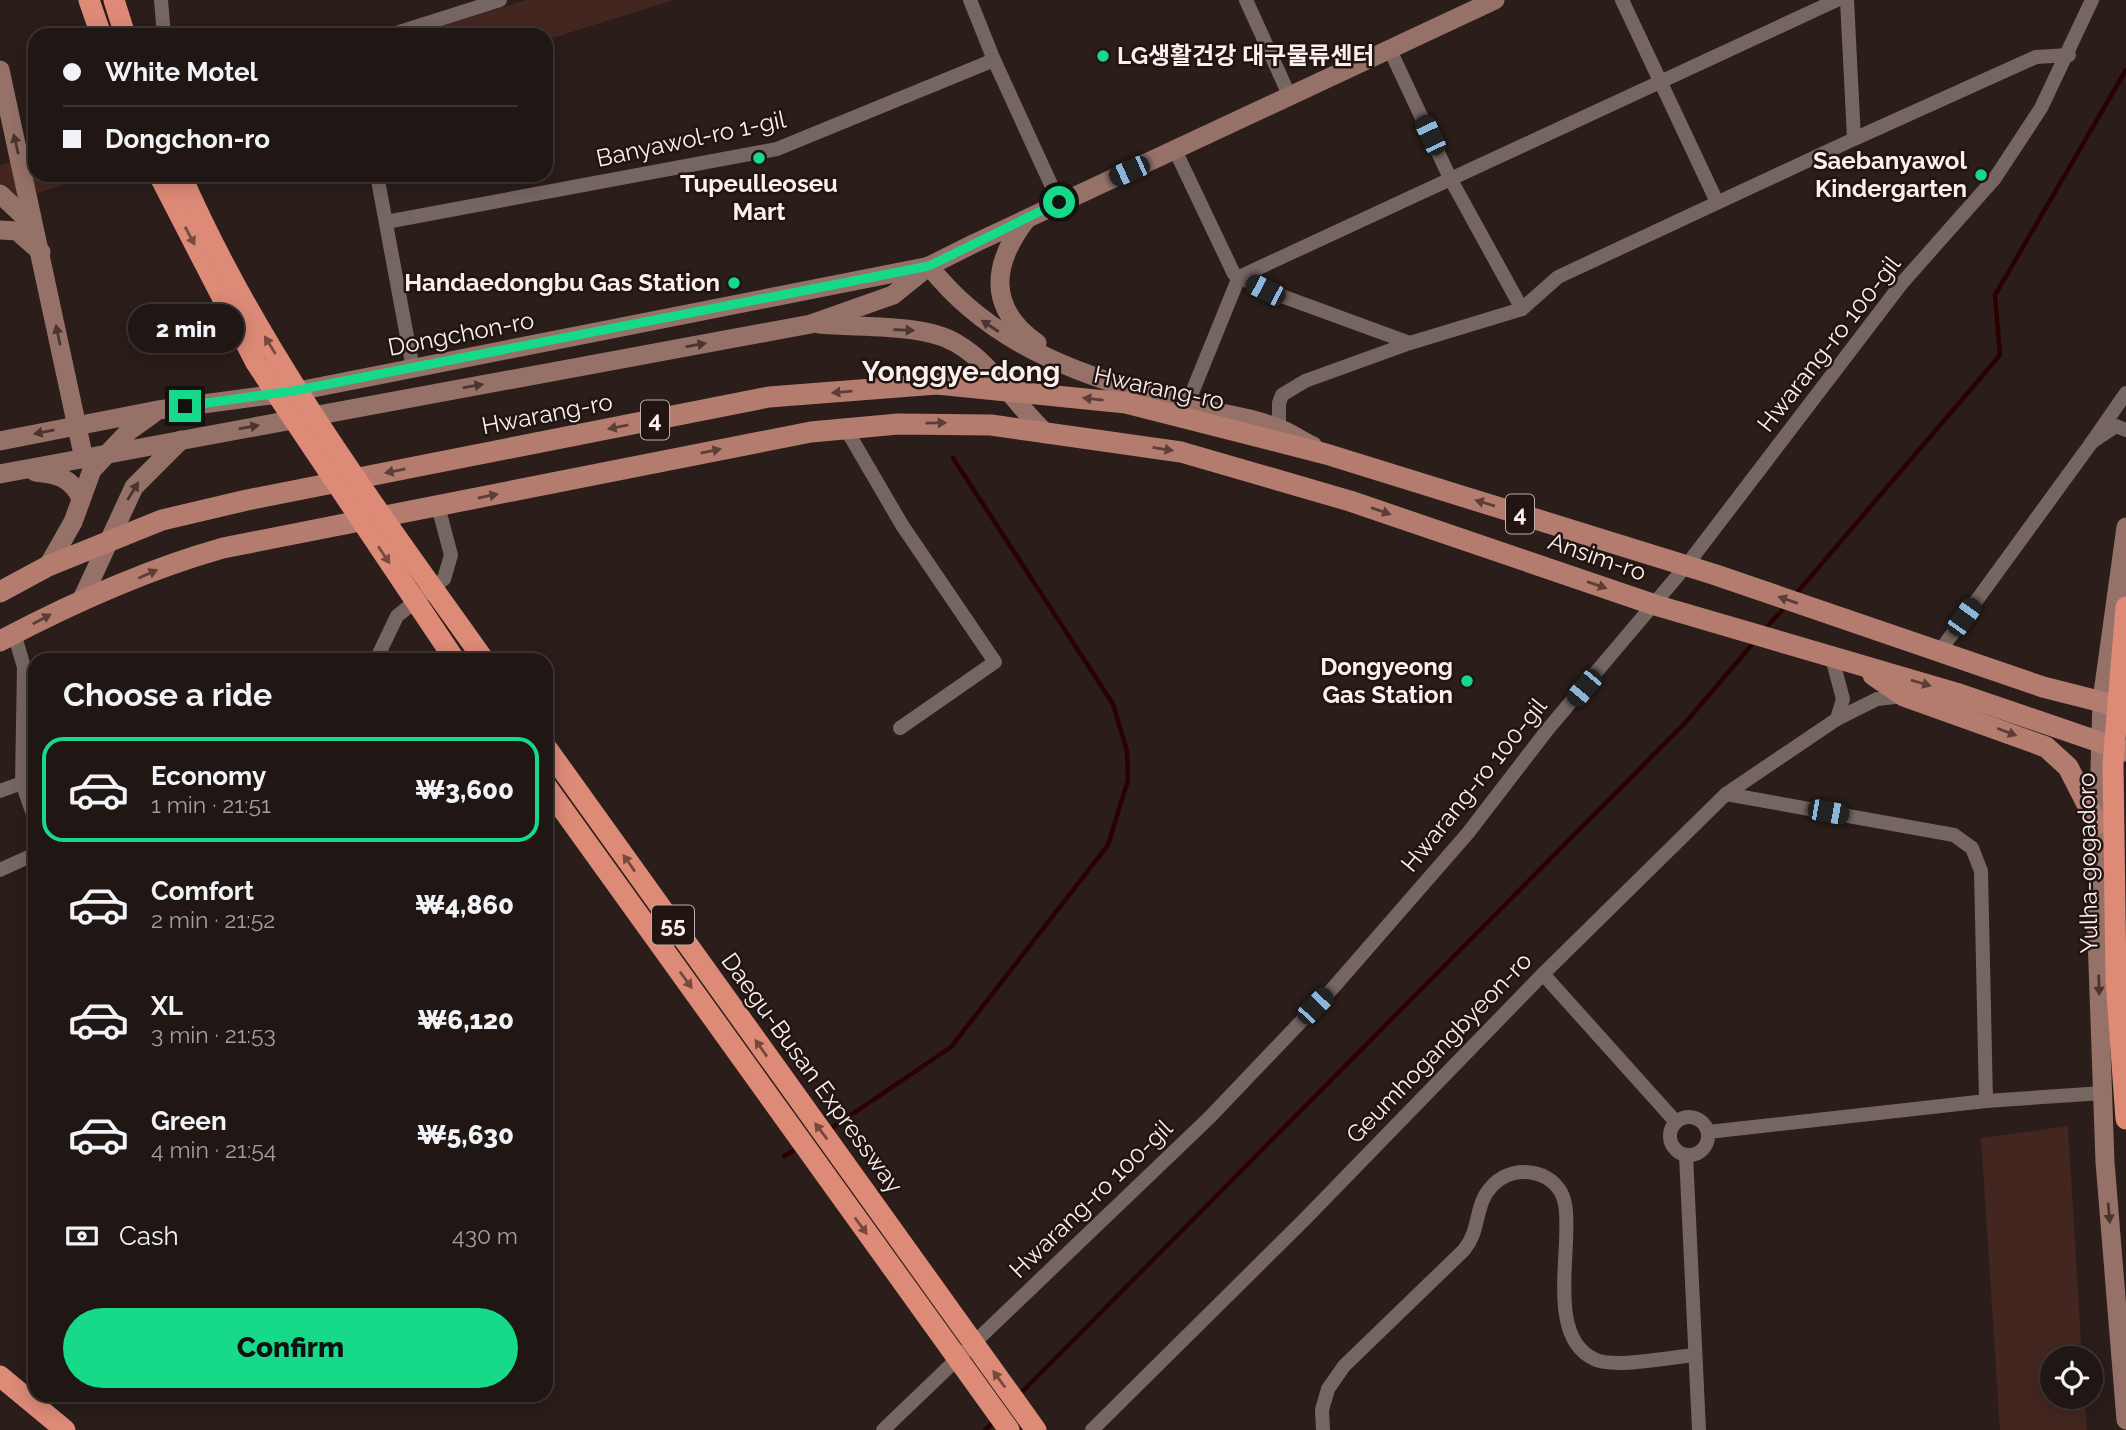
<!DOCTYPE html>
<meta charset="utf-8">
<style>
body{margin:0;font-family:Raleway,"Noto Sans KR",sans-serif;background:#281f1d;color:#f1f3f6;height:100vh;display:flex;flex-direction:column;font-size:26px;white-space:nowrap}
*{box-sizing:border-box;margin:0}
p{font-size:23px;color:#a29fa0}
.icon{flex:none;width:38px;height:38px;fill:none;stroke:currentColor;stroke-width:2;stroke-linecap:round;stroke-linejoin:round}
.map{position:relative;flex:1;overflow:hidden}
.drawer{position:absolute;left:28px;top:653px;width:525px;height:749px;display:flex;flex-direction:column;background:#201614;border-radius:21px;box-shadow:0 4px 18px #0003,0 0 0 2px #3d3534}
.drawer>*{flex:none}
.top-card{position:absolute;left:28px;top:28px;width:525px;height:154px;border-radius:21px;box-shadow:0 4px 18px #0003,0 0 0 2px #3d3534;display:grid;align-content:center;height:154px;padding:0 35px;background:#201614}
.tools{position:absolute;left:2040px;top:1346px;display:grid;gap:14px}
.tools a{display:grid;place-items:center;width:63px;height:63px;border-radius:50%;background:#201614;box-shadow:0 4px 18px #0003,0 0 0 2px #3d3534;font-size:35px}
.end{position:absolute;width:32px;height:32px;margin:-16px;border:9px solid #16d989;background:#111;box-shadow:0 0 0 4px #111}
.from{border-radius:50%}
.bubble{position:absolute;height:49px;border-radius:24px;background:#201614;box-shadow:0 4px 18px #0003,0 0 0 2px #3d3534;font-size:23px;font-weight:800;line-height:49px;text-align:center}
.car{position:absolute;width:21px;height:42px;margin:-21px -10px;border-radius:9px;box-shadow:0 0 5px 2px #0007;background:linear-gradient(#222 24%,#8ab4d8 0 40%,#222 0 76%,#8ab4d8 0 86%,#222 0)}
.top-card b{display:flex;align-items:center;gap:24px;height:66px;font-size:26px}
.top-card b+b{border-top:2px solid #3d3534}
.top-card i{width:18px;height:18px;background:#f1f3f6}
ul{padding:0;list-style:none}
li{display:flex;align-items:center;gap:21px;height:105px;margin:0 14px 10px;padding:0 21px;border:4px solid transparent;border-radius:21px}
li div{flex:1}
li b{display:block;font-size:26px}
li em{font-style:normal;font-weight:800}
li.on{border-color:#16d989}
li>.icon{width:63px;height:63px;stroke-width:1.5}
h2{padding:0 35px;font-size:32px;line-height:84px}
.pay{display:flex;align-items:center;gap:18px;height:77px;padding:0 35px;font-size:26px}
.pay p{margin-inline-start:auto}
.button{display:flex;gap:14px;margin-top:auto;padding:14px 35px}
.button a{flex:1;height:80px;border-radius:42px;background:#16d989;color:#111;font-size:28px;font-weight:800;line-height:80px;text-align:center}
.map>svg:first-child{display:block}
</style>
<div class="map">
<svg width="2126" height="1430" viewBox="0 0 2126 1430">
<rect width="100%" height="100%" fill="#2a1d1a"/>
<!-- green -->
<g fill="#432620">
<polygon points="526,0 674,0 546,40 546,35 414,35"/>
<polygon points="35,154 35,175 99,175 0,204 0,165"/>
<polygon points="2068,1126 2082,1358 2053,1358 2053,1396 2085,1397 2087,1430 2000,1430 1981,1138"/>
</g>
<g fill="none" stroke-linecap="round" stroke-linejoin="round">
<!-- stream -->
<g stroke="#290200" stroke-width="4.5">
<polyline points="1795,595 2000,355 1995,295 2126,70"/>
<polyline points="1765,629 1785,607"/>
<polyline points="829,1130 951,1047 1108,845 1128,780 1127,751 1113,704 953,458"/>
<polyline points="784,1156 798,1148"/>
<polyline points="1018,1396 1686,722 1755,641"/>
<polyline points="985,1430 995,1420"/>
</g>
<!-- street -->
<g stroke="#766662" stroke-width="14">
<polyline points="161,0 164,35"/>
<polyline points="970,0 994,60 1059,202"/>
<polyline points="1246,0 1290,97"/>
<polyline points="1622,0 1717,202"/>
<polyline points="390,35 500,0"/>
<polyline points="1390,50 1450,178 1522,309"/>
<polyline points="1854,139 2036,57 2069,55"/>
<polyline points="1175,150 1234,274 1265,290 1410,343"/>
<polyline points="377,175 413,369"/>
<polyline points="386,222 777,149 994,60"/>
<polyline points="2126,393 2092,442 2116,426 2126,430"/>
<polyline points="1187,405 1239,277 1837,0"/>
<polyline points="1279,428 1279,403 1282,395 1305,381 1410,343 1522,309 1558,277 1854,139 1847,0"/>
<polyline points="846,429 902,525 995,662 900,728"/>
<polyline points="14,633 24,667 22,783 35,820"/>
<polyline points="1939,652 2092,442"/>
<polyline points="1832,658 1843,699 1837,719 1877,699 1904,696"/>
<polyline points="376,660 397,616 444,579 451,555 438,506"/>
<polyline points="0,791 22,783"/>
<polyline points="1726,794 1954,835 1972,848 1981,871 1986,1101"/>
<polyline points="0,870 35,854"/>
<polyline points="1543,974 1676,1122"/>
<circle cx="1689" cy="1136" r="19"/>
<polyline points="1708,1132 1986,1101 2103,1093"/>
<polyline points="1686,1155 1699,1430"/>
<polyline points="883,1430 1210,1117 1333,988 1468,833 1548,729 1686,566 1902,283 1995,178 2041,108 2092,0"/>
<polyline points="1092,1430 1304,1220 1543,974 1726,794 1837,719"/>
<path d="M1323 1430 1322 1410 1328 1389 1344 1366 1464 1250C1482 1228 1473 1204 1494 1184 1516 1162 1559 1171 1565 1204 1573 1246 1545 1336 1594 1359 1614 1369 1671 1357 1695 1355"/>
</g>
<!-- secondary -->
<g stroke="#957168" stroke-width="19">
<polyline points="0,70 84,459"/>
<polyline points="0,194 32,224"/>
<path d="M1026 220C992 264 987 308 1037 343"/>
<polyline points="0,230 17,231 41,252"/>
<path d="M929 266C995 350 1088 377 1187 405 1217 414 1251 416 1280 429 1291 433 1302 441 1313 446"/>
<path d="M819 324C858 328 923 323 956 343 993 364 1016 406 1047 434"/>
<polyline points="0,441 158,410 293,392 925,267"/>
<path d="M35 472C58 474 71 478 81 498"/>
<polyline points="0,474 811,324 893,295 929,266 975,243 1495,0"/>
<polyline points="2126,527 2102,700 2096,908 2105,1162 2126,1420"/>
<polyline points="48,566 73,522 92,470 129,431 154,413"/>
<polyline points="83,597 134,487 181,440"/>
</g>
<!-- primary -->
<g stroke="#b47c6f" stroke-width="21">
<polyline points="0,592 48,566 162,520 247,500 769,397 937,384 1126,403 1326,454 1713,574 2043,687 2126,708"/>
<path d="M0 641C72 603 145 570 223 548L811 432 898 424 991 425 1181 452 1350 501 1655 605 1956 693 2126 751"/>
<polyline points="1873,675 1904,696 2046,747 2068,767 2097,824"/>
</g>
<!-- highway -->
<g stroke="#dd8a77" stroke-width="21">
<polyline points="89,0 101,35"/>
<polyline points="114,0 125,35"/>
<polyline points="159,175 256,363 455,660"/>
<path d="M181 175C257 350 374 505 484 660"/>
<polyline points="2126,607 2113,764 2116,980 2126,1119"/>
<polyline points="546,747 1036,1430"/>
<polyline points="546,786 1009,1430"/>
<polyline points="0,1376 65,1430"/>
</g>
</g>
<!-- one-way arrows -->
<defs><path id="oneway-solid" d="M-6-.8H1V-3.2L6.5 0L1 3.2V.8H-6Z" transform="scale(1.75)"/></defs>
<g fill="#4a352f">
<use href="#oneway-solid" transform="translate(16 144) rotate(-103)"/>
<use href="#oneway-solid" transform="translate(990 326) rotate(-147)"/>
<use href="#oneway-solid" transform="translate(904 330) rotate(2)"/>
<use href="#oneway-solid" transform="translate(58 335) rotate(-102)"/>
<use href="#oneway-solid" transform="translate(696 345) rotate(-10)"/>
<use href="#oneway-solid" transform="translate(473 386) rotate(-10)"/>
<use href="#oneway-solid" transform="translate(249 427) rotate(-10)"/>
<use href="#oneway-solid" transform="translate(44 432) rotate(169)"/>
<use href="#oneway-solid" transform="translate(133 491) rotate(-58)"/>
<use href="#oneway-solid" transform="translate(2099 985) rotate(88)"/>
<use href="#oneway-solid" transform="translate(2109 1213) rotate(85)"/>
</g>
<g fill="#76493f">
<use href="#oneway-solid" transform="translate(190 236) rotate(62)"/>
<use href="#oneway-solid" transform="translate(270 345) rotate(-122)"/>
<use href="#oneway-solid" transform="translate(384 555) rotate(56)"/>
<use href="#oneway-solid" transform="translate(629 863) rotate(-125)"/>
<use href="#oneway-solid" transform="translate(686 980) rotate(54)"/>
<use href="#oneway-solid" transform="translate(761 1048) rotate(-125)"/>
<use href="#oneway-solid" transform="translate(821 1131) rotate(-127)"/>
<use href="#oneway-solid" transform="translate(861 1226) rotate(54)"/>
<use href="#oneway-solid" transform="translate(999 1379) rotate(-126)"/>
</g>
<g fill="#5c3e37">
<use href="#oneway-solid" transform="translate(842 392) rotate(175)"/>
<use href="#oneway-solid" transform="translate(1093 399) rotate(-174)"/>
<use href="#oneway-solid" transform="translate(936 423) rotate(-1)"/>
<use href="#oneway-solid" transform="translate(618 427) rotate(169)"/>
<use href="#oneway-solid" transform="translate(1163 449) rotate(9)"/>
<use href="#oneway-solid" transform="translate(711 451) rotate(-11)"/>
<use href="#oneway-solid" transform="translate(395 471) rotate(169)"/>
<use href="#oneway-solid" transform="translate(488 496) rotate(-11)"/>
<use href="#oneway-solid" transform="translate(1485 503) rotate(-163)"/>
<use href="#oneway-solid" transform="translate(1381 511) rotate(19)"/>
<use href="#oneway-solid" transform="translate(148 574) rotate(-24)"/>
<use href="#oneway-solid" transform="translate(1597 585) rotate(19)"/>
<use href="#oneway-solid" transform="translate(1788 600) rotate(-161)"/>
<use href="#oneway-solid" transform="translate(42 619) rotate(-28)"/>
<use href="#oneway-solid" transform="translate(1921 683) rotate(16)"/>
<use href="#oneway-solid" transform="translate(2007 732) rotate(21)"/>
</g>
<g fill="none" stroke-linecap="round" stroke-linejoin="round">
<!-- route -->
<polyline stroke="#16d989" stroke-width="9" points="185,406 293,391 929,266 1059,202"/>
</g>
<!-- markers -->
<g fill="#16d989" stroke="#211411" stroke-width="2.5">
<circle cx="1103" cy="56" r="7"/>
<circle cx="759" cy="158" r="7"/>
<circle cx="1981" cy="175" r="7"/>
<circle cx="734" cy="283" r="7"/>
<circle cx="1467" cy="681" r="7"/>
</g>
<g text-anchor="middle" stroke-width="5" stroke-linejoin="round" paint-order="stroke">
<!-- shield labels -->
<g fill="#211411" stroke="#b9aeac" stroke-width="2">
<rect x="641" y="400.5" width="28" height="39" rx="5"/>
<rect x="1506" y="494.5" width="28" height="39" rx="5"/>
<rect x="652" y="905.5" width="42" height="39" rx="5"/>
</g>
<g font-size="23" font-weight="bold" fill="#faf0ee">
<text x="655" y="428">4</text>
<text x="1520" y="522">4</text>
<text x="673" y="933">55</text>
</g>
<!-- poi labels -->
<g font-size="24" font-weight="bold" fill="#faf0ee" stroke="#211411" text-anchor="end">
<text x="1117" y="64" text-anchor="start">LG생활건강 대구물류센터</text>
<text x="1967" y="169">Saebanyawol<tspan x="1967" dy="28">Kindergarten</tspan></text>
<text x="759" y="192" text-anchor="middle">Tupeulleoseu<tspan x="759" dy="28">Mart</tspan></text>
<text x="720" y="291">Handaedongbu Gas Station</text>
<text x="1453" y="675">Dongyeong<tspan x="1453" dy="28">Gas Station</tspan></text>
</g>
<!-- street labels -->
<g font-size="24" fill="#faf0ee" stroke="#211411">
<text transform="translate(691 139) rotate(-12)" y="8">Banyawol-ro 1-gil</text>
<text transform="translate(461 334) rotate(-11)" y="8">Dongchon-ro</text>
<text transform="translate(1829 344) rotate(-52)" y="8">Hwarang-ro 100-gil</text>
<text transform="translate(1159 388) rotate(12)" y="8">Hwarang-ro</text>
<text transform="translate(547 414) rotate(-11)" y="8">Hwarang-ro</text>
<text transform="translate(1597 557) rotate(19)" y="8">Ansim-ro</text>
<text transform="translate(1474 785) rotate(-51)" y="8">Hwarang-ro 100-gil</text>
<text transform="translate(2088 863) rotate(-91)" y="8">Yulha-gogadoro</text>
<text transform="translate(1439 1048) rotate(-46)" y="8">Geumhogangbyeon-ro</text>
<text transform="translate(812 1073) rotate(54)" y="8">Daegu-Busan Expressway</text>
<text transform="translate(1091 1199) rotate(-44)" y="8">Hwarang-ro 100-gil</text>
</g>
<!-- quarter labels -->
<g font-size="28" font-weight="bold" fill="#faf0ee" stroke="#211411">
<text x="961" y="381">Yonggye-dong</text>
</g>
</g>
</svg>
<div class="tools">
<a><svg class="icon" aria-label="locate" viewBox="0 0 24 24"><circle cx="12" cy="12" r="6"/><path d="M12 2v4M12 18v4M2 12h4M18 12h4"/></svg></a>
</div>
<i class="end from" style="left:1059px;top:202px"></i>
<i class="end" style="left:185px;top:406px"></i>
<div class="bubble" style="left:128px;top:304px;width:116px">2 min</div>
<i class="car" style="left:1430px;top:135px;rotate:335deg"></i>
<i class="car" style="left:1129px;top:171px;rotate:246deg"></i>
<i class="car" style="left:1265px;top:290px;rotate:297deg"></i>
<i class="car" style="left:1964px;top:617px;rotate:36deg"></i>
<i class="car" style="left:1584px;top:688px;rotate:220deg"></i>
<i class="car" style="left:1828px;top:812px;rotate:100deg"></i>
<i class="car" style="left:1315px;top:1006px;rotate:44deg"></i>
<div class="top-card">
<b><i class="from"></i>White Motel</b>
<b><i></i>Dongchon-ro</b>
</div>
<section class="drawer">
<h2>Choose a ride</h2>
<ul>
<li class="on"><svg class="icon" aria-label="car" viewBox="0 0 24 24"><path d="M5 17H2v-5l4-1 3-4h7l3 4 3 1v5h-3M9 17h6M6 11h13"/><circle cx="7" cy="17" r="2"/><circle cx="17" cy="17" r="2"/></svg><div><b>Economy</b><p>1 min · 21:51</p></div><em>₩3,600</em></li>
<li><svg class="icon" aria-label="car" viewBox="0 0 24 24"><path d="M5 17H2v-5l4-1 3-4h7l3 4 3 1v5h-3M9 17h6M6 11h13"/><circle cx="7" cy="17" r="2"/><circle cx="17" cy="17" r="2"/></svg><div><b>Comfort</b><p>2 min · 21:52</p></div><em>₩4,860</em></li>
<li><svg class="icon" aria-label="car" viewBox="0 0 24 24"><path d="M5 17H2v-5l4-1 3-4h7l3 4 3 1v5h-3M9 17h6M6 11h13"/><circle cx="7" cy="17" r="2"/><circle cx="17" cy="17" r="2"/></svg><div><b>XL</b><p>3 min · 21:53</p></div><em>₩6,120</em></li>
<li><svg class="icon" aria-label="car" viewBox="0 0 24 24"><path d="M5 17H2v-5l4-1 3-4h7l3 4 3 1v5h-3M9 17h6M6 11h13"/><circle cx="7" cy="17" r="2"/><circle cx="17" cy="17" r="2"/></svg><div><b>Green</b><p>4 min · 21:54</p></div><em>₩5,630</em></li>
</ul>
<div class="pay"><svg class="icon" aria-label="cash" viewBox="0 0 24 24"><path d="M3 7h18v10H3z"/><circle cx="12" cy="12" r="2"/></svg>Cash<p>430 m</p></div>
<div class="button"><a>Confirm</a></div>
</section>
</div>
